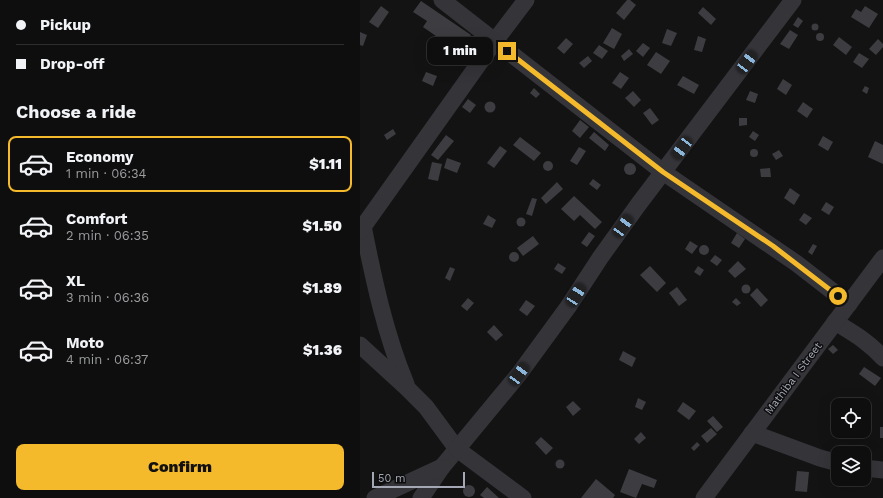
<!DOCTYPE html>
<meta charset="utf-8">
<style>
body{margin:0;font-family:"Work Sans",sans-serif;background:#171718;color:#f1f3f6;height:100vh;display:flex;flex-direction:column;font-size:15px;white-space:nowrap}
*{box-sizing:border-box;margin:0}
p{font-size:13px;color:#9b9c9e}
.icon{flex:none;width:22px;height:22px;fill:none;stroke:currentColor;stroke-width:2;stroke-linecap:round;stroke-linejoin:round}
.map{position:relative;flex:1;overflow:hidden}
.panel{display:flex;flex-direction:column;background:#0e0e0f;width:360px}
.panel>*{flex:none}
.guide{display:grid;align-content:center;height:88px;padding:0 16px;background:#0e0e0f}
.controls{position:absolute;left:471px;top:398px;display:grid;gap:8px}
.controls a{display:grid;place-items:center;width:40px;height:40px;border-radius:8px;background:#0e0e0f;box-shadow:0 4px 16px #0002,0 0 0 1px #2e2e2f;font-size:20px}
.scale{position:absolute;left:12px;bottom:10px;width:93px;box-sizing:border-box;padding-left:4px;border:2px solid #a4a8b5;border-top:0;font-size:11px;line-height:14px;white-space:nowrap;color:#a4a8b5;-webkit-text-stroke:3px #0e0e0f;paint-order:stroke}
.end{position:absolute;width:18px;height:18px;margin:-9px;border:5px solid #f4ba2b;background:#111;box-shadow:0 0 0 2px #111}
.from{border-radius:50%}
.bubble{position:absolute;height:28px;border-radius:8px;background:#0e0e0f;box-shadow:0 4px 16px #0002,0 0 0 1px #2e2e2f;font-size:13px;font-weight:800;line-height:28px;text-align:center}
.car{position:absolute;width:12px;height:24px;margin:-12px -6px;border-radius:5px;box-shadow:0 0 3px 1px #0007;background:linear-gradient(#222 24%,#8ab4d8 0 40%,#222 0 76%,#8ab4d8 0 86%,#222 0)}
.guide b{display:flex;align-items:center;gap:14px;height:38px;font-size:15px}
.guide b+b{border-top:1px solid #2e2e2f}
.guide i{width:10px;height:10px;background:#f1f3f6}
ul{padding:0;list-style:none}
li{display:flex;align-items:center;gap:12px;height:56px;margin:0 8px 6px;padding:0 8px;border:2px solid transparent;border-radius:8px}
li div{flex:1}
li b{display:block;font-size:15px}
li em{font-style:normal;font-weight:800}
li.current{border-color:#f4ba2b}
li>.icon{width:36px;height:36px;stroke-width:1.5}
h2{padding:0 16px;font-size:18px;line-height:48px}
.cta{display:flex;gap:8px;margin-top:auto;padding:8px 16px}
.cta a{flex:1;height:46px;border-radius:8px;background:#f4ba2b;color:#111;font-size:16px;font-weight:800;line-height:46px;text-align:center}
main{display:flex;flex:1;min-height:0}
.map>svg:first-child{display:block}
</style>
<main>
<section class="panel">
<div class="guide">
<b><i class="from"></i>Pickup</b>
<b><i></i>Drop-off</b>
</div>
<h2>Choose a ride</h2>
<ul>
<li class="current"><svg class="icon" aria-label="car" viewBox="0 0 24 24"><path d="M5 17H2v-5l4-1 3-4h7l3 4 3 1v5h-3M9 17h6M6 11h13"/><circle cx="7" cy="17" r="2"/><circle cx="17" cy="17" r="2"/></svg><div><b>Economy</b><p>1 min · 06:34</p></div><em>$1.11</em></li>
<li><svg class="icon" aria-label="car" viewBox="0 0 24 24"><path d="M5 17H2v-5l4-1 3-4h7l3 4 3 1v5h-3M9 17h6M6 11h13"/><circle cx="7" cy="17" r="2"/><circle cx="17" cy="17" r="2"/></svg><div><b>Comfort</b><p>2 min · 06:35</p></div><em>$1.50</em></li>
<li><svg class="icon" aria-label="car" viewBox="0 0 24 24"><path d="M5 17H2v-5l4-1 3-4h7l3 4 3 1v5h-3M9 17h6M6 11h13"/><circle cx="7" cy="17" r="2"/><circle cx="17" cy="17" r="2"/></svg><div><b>XL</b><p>3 min · 06:36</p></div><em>$1.89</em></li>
<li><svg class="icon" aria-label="car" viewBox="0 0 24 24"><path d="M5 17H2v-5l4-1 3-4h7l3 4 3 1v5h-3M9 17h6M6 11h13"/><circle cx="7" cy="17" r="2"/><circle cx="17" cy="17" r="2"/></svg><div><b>Moto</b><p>4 min · 06:37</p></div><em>$1.36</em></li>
</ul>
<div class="cta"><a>Confirm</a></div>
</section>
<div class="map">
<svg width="523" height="498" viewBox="0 0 523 498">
<rect width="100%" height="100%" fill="#131314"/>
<!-- building -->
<g fill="#3d3d41">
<polygon points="267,0 270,0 276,5 264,20 256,13"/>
<polygon points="61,1 111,35 99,52 63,27 67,21 53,12"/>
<polygon points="21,6 29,12 18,28 9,22"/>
<polygon points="505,6 518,14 509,28 491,17 496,9 501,12"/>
<polygon points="343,7 356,19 351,25 338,13"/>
<polygon points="438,17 443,21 438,28 433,25"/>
<circle cx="455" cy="27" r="3.5"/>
<polygon points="252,28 262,34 254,49 243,43"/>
<polygon points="307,29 317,33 311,46 302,43"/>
<polygon points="430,30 438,35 429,49 420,44"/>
<polygon points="0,32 7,35 3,46 0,45"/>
<circle cx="460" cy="37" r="4"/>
<polygon points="338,36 346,39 342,52 334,50"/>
<polygon points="479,37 492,47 486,55 473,45"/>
<polygon points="206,38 213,44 204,54 197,48"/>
<polygon points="518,39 523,44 523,47 516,55 509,49"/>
<polygon points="283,43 290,48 283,57 276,51"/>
<polygon points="239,45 248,51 242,59 233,53"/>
<polygon points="269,49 273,54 264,61 261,56"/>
<polygon points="296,52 310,61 301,74 287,65"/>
<polygon points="499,53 509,59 502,68 493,62"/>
<polygon points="228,56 232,61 224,68 219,63"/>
<polygon points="66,72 77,76 73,86 62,81"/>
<polygon points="260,72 269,78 261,89 252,83"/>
<polygon points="323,76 339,85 334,94 317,85"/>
<polygon points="423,79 432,85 426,95 417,89"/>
<polygon points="505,86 509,88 507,94 502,91"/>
<polygon points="174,88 180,94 176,98 170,93"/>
<polygon points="273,91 281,100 274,107 265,98"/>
<polygon points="390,91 398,94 395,103 386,100"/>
<polygon points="108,99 116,105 110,113 102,107"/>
<circle cx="130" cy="107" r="5.5"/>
<polygon points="443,102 453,109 447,118 437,111"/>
<polygon points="290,108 299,120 292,125 283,113"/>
<polygon points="379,118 387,118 387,125 379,126"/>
<polygon points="220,120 229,127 220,138 212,131"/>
<polygon points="33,129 36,134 27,140 24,135"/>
<polygon points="393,131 399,135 395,141 389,137"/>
<polygon points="234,132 249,145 245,151 229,138"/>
<polygon points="86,135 94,141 78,160 71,155"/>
<polygon points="463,136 473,142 468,151 458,145"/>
<polygon points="160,137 181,153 174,161 153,145"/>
<polygon points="515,141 523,145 523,164 508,157"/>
<polygon points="140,146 147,151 134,168 127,163"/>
<polygon points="219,147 226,151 217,165 210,161"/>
<circle cx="394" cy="153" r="4"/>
<polygon points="419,150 423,156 416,160 412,154"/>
<polygon points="87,158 101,163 97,173 84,168"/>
<circle cx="188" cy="166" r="5"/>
<polygon points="72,162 82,164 78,181 68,179"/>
<circle cx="270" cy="169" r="6"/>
<polygon points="410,168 411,177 401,177 400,169"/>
<polygon points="233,179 241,185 237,190 229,184"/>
<polygon points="197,182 203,189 186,204 181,198"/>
<polygon points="430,188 440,195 434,205 424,198"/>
<polygon points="214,196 242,222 235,229 220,215 214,221 201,209"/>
<polygon points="172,198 177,199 172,216 166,214"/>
<polygon points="466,202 474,207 469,215 461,210"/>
<polygon points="444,213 452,218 446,225 439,220"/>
<polygon points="128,215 136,220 132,228 123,224"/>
<circle cx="161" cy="222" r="4.5"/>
<polygon points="229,232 235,236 227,247 221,243"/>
<polygon points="377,233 385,239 379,248 371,243"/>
<polygon points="173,236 179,244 163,256 157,248"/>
<polygon points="330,241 338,246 332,254 325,249"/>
<polygon points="453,244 457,246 452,255 448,252"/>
<circle cx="344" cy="250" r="5"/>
<circle cx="154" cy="257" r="5"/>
<polygon points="355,255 362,260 357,266 350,261"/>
<polygon points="378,261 386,269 375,278 368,271"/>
<polygon points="198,263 206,268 202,274 194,269"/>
<polygon points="290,266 306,283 297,292 280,275"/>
<polygon points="338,266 344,270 340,276 334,272"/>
<polygon points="90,267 95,269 90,281 85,278"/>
<circle cx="386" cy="289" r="4.5"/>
<polygon points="317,287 327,300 319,306 309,293"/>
<polygon points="397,288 408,300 401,307 390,295"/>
<polygon points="108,298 114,303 107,311 101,306"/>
<polygon points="376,298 381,303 377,306 372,302"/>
<polygon points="166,300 175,306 167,316 159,310"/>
<polygon points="134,325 143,335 136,341 127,332"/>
<polygon points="473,345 478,350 473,354 468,349"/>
<polygon points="263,351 276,358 272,367 259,360"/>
<polygon points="504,367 521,378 515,386 499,374"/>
<polygon points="278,398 286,402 282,410 275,407"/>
<polygon points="213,401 221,409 213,416 206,407"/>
<polygon points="323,402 336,411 329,420 317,411"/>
<polygon points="353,416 363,427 357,432 347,421"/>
<rect x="520" y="427" width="3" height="11"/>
<polygon points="351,428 357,434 347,443 341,436"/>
<polygon points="281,432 286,438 279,444 274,439"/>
<polygon points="181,437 193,448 186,455 175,443"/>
<polygon points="337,442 340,445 334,451 331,448"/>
<circle cx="200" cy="464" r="4.5"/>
<polygon points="269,469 297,480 294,488 282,484 276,498 260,492"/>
<polygon points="437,471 449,472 447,492 435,491"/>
<polygon points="236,479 255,495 253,498 221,498"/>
<circle cx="109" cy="491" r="6"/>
<polygon points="127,487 139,498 124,498 120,495"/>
</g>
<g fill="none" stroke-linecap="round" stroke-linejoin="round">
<!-- minor -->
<g stroke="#343439" stroke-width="17">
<polyline points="82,0 303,172 436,263 489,304"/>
<path d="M3 226C14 281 25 333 46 384"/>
<polyline points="0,231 135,41 166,0"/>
<path d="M475 322C493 333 509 342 523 358"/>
<polyline points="0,345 47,388 66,407 97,449 82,467 61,498"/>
<polyline points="392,433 460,458 478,463"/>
<polyline points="504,468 523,470"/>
<polyline points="15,498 82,467"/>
<polyline points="163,498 97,449 159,374 208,307 240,258 278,205 433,0"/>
<polyline points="344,498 523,258"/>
</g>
</g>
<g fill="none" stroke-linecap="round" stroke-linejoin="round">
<!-- route -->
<polyline stroke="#f4ba2b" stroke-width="5" points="147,51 303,172 413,246 478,296"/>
</g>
<g text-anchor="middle" stroke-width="3" stroke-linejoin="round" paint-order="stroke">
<!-- street labels -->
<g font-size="11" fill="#a4a8b5" stroke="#0e0e0f">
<text transform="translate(433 378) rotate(-53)" y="4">Mathiba I Street</text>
</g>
</g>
</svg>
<div class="controls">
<a><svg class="icon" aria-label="locate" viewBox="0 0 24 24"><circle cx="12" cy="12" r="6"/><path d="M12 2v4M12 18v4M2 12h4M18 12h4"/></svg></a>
<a><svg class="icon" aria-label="layers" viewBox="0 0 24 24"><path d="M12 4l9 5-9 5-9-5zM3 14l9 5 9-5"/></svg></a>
</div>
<div class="scale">50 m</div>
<i class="end from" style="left:478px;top:296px"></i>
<i class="end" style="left:147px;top:51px"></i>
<div class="bubble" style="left:67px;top:37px;width:66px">1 min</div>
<i class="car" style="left:387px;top:62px;rotate:37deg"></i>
<i class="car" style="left:322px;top:148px;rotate:217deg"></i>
<i class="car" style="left:263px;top:226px;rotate:36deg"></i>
<i class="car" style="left:216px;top:295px;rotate:33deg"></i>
<i class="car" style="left:159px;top:374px;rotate:36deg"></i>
</div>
</main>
